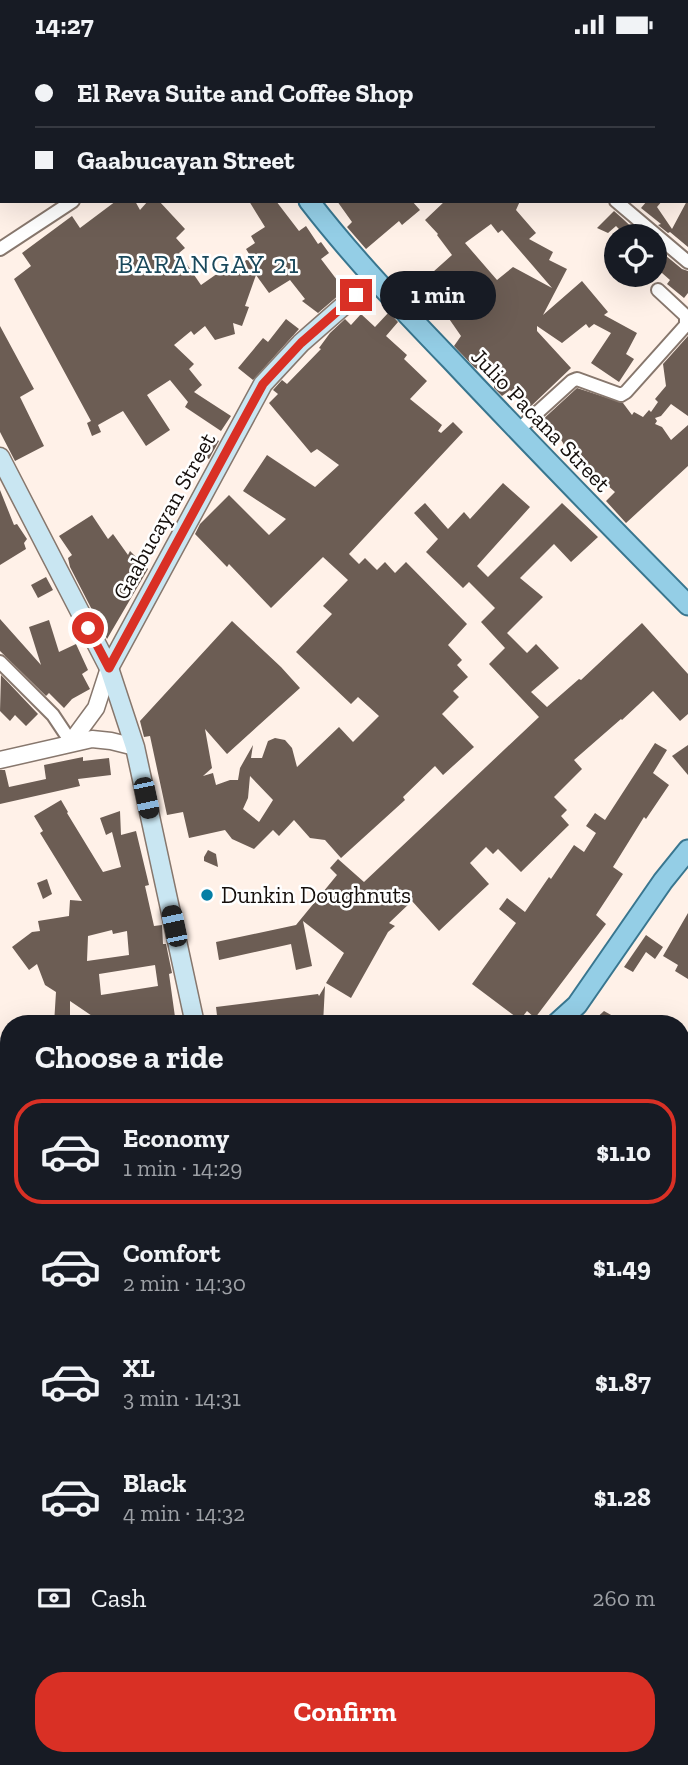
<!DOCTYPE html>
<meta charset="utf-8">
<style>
body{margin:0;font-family:"Zilla Slab",serif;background:#242831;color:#f1f3f6;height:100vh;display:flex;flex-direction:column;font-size:26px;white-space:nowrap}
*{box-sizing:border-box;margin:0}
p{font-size:23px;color:#9ea1a6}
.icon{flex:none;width:38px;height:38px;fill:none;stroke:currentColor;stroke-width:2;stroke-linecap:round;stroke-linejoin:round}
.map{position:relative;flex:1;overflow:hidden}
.drawer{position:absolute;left:0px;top:966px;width:690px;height:751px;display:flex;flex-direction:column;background:#171b24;border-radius:28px 28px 0 0;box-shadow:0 7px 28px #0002}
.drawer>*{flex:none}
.guide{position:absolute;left:0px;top:0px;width:690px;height:154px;box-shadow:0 7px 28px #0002;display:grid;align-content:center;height:154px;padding:0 35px;background:#171b24}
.buttons{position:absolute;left:604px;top:175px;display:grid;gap:14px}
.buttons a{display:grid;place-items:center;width:63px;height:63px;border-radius:50%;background:#171b24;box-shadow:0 7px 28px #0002;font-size:35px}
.end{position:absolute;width:32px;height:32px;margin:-16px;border:9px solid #d93025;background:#fff;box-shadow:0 0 0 4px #fff}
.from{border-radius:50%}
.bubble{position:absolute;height:49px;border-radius:24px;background:#171b24;box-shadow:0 7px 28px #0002;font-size:23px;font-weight:800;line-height:49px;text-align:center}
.car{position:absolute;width:21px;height:42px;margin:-21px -10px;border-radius:9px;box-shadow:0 0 5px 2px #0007;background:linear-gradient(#222 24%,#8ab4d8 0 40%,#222 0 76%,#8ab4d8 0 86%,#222 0)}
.guide b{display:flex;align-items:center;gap:24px;height:66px;font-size:26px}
.guide b+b{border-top:2px solid #363941}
.guide i{width:18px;height:18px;background:#f1f3f6}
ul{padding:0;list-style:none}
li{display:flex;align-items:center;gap:21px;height:105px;margin:0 14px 10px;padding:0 21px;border:4px solid transparent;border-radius:28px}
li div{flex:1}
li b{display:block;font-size:26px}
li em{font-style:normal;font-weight:800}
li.selected{border-color:#d93025}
li>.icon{width:63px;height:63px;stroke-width:1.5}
h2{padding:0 35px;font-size:32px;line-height:84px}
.pay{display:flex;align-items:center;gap:18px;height:77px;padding:0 35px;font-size:26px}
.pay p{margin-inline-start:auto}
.button{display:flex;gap:14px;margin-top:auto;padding:14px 35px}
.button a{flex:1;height:80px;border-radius:28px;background:#d93025;color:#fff;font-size:28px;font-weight:800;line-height:80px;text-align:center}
.status{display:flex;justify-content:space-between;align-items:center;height:49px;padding:0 35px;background:#171b24;direction:ltr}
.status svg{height:19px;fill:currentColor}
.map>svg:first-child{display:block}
</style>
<div class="status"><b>14:27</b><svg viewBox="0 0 49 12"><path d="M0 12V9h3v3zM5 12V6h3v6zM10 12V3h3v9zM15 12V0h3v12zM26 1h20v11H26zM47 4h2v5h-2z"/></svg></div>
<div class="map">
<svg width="688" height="1716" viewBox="0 0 688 1716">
<rect width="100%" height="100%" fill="#fff1e8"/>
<!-- building -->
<g fill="#6c5d54" fill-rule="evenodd">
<polygon points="688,150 688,198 670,183 668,184 658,176 661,175 641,159 647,152 662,152 657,158 672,180"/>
<polygon points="116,152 135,152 140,161 148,152 159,152 185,180 176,189 185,199 179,204 201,236 221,222 224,226 251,208 246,200 255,194 251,187 265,178 249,152 276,152 299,182 306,177 318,195 321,193 329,204 321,210 337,231 347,239 318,264 302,252 305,250 290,231 269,244 256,226 245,257 249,258 242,277 233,274 235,285 215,291 205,277 194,286 191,282 174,296 194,315 189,320 202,336 194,343 231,367 221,382 185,358 188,353 170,331 147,346 170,381 146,397 123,362 98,376 101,383 92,387 87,374 91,372 14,230 31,217 22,204 72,167 80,179"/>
<polygon points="337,152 412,152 420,161 402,176 399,172 366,200 347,178 352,173"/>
<path d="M445 152H520L516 161 536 184 529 190 553 203 549 211 567 220 543 266 582 232 608 263 604 266 637 284 626 305 634 310 619 333 591 314 611 284 594 275 589 279 586 275 562 294 537 277V282L571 319 528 360 510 341 502 347 494 339V336L502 328 485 313 479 321 474 318 454 297 461 287 445 264 439 269 414 240 452 206 437 186 438 185 425 171ZM491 175 498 184 502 181 552 239 513 218 497 231 465 194Z"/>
<polygon points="614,162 623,170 641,187 626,187 616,177 608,184 597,179"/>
<polygon points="654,197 682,220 688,222 688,244 684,249 667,235 670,231 654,217"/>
<path d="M389 263 398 273 386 287 407 306 404 310 427 332 410 350 442 376 438 382 441 384 453 373 463 383 349 505 359 515 365 509 377 521 385 513 395 524 406 513 467 575 448 596 462 611 457 616 468 628 453 642 459 648 442 665 474 698 443 726 435 717 403 748 405 751 341 809 325 791 310 789 294 771 279 787 273 781 254 800 232 790 225 781 189 789 183 763 167 766 150 687 144 688 140 672 232 572 281 618 300 639 227 705 205 680 212 719 203 727 213 724 216 736 230 731H238L240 719 253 696 251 709H262L268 692 275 689 285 691 292 699 297 718 339 678 353 693 379 667 358 648 351 655 296 603 332 565 323 557 348 531 323 508 271 559 229 515 227 518 195 485 200 475 229 446 269 486 286 470 243 442 267 406 315 438 339 416 317 400 311 404 269 354 278 345 273 341 282 331 287 335 321 300 319 299 330 284 345 270 351 276 361 265 375 278ZM250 727 273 751 259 773 243 760 248 749Z"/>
<polygon points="286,270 299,280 253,331 238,319 263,289 268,293"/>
<polygon points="0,277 34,340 20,348 44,397 15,412 0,383"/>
<polygon points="688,287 688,367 671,355 661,367 655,369 657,372 655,375 662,378 671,391 688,376 688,417 626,474 606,452 615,443 566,399 557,384 554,388 539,374 577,339 623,354 632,366 634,363 643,368 649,361 651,363 658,353 655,350 666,337 663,315"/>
<polygon points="211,388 219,392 209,410 202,406"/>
<polygon points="503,434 530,458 477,517 488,528 562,454 598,488 571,513 554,495 520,529 543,548 507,584 527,604 536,595 559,619 531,643 547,658 579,630 581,631 642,574 688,625 688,665 680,672 653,642 622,671 621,670 574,711 582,720 554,748 567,761 561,767 569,776 521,823 498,800 493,805 486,798 470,814 489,835 439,882 412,852 389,874 395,877 388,883 351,949 326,934 344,904 303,872 312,917 296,921 291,895 219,911 216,893 296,876 337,826 330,819 338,810 364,833 539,668 489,615 505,599 481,573 495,559 469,533 463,539 426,503 438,490 414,464 425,454 448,480 464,463 470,470"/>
<polygon points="0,441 14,476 17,475 27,490 24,494 26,500 0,516"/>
<polygon points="92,466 108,490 113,485 128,506 130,502 148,520 107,590 70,518 68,509 72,506 59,487"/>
<polygon points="46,528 53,541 38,549 31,536"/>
<polygon points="0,570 41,616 29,578 49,571 59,603 76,595 88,621 82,625 90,640 72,650 64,659 49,644 46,647 0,602"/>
<polygon points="1,626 38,665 26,677 15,666 10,672 0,662"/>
<polygon points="655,694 667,701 653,724 669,736 646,770 644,768 613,818 623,825 596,866 606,875 535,969 527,962 520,971 472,935 516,874 499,860 507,849 525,863 549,828 551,830 574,796 584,803 596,784 586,777 595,764 605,771"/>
<polygon points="688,696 688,726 672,707"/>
<polygon points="83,708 83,712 109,709 111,726 78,730 80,737 0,755 0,721 5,721 9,738 46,730 44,716"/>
<path d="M61 751 68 763 67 764 103 823 121 818 112 783 106 786 100 769 120 762 121 786 136 782 149 836 145 837 154 877 162 876 163 895H166L172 924 169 925 176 975H104L70 952V969L67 975H54L56 943 45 936 37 915 29 921 12 898 32 883 40 882 38 872 69 867 70 851 82 852 40 784 43 782 34 767ZM112 881 113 885 127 882 129 906 87 912 88 887ZM155 916 158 937 101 946 99 925Z"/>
<polygon points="208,801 216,805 218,818 204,812 204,808"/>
<polygon points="47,830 52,845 43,850 37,834"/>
<polygon points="688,864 688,930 675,922 678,916 663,907"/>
<polygon points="646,886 663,898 655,910 646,903 633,923 624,918"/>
<polygon points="325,937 323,975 218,975 216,958 318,945 319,947"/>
<polygon points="604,962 627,975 590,975"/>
</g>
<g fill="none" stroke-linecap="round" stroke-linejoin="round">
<!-- minor casing -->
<g stroke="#87776d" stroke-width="16">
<g id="minor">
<polyline points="453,0 454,2"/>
<polyline points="561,0 561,2"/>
<polyline points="671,0 672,2"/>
<polyline points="688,68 688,69"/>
<polyline points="616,152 688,213"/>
<polyline points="0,200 73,152"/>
<polyline points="517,382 572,332 577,330 621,346 626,343 686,276 686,267 658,241"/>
<polyline points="0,613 53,666 71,693"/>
<polyline points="0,1296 9,1294"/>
</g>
</g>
<!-- tertiary casing -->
<g stroke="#87776d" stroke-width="19">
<g id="tertiary">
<polyline points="71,693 96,659 109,619"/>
<polyline points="0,711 92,690 111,692 135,698"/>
</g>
</g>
<!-- secondary casing -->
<g stroke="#87776d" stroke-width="21">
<g id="secondary">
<polyline points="0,408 109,619 135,698 195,975"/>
<polyline points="109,619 263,335 301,294 374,230"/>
</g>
</g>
<!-- primary casing -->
<g stroke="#39768f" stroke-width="23">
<g id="primary">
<polyline points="211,0 212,2"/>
<path d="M309 152C353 209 402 260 451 311 529 394 608 475 688 556"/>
<polyline points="556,975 577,956 663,832 688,801"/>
<polyline points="0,1087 9,1085"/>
<polyline points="681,1600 688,1546"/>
<polyline points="221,1716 223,1708"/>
<polyline points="665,1716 666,1708"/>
</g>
</g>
<!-- minor -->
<use href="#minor" stroke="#fff" stroke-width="12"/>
<!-- tertiary -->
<use href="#tertiary" stroke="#fff" stroke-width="16"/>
<!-- secondary -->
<use href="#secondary" stroke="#c9e6f2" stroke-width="18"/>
<!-- primary -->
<use href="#primary" stroke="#94cee6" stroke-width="19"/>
</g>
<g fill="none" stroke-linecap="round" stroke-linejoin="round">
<!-- route -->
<polyline stroke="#d93025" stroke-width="9" points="88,579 109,619 263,335 301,294 356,246"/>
</g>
<!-- markers -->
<circle fill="#047ea5" stroke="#fff" stroke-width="2.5" cx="207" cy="846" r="7"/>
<g text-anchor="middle" stroke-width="5" stroke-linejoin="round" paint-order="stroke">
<!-- street labels -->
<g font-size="23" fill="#150f0c" stroke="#fff">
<text transform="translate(541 371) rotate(46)" y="8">Julio Pacana Street</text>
<text transform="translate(164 467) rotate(-61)" y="8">Gaabucayan Street</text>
</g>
<!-- poi labels -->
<g font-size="23" fill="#150f0c" stroke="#fff" text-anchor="start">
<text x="221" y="854">Dunkin Doughnuts</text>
</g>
<!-- quarter labels -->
<g font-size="26" letter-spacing="2" fill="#1a495c" stroke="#fff">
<text x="209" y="224">BARANGAY 21</text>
</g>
</g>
</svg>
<div class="buttons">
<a><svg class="icon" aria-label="locate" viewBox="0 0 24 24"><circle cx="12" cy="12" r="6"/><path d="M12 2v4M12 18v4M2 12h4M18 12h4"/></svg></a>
</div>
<i class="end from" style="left:88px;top:579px"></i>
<i class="end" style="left:356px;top:246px"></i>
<div class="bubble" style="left:380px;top:222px;width:116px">1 min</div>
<i class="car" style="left:146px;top:749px;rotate:168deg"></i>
<i class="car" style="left:174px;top:877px;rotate:348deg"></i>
<div class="guide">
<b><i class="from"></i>El Reva Suite and Coffee Shop</b>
<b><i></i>Gaabucayan Street</b>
</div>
<section class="drawer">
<h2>Choose a ride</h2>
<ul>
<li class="selected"><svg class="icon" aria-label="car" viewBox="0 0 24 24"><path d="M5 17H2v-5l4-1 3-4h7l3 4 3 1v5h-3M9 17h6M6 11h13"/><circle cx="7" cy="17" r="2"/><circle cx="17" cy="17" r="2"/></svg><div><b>Economy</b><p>1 min · 14:29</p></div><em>$1.10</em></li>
<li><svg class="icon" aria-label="car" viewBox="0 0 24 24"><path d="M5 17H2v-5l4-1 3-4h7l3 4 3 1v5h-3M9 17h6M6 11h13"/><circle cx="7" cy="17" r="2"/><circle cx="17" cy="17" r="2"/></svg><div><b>Comfort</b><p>2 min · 14:30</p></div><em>$1.49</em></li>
<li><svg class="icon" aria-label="car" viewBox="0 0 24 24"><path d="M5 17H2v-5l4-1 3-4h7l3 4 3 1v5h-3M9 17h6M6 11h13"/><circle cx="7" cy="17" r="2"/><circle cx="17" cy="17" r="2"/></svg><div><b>XL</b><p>3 min · 14:31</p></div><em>$1.87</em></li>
<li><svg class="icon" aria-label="car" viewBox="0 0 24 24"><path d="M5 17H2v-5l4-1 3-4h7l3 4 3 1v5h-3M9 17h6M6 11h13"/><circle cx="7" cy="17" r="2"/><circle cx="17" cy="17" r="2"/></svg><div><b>Black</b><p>4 min · 14:32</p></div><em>$1.28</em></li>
</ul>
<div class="pay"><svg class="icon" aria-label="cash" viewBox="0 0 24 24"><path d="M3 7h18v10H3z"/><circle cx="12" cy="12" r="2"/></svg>Cash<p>260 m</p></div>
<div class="button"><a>Confirm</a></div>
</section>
</div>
